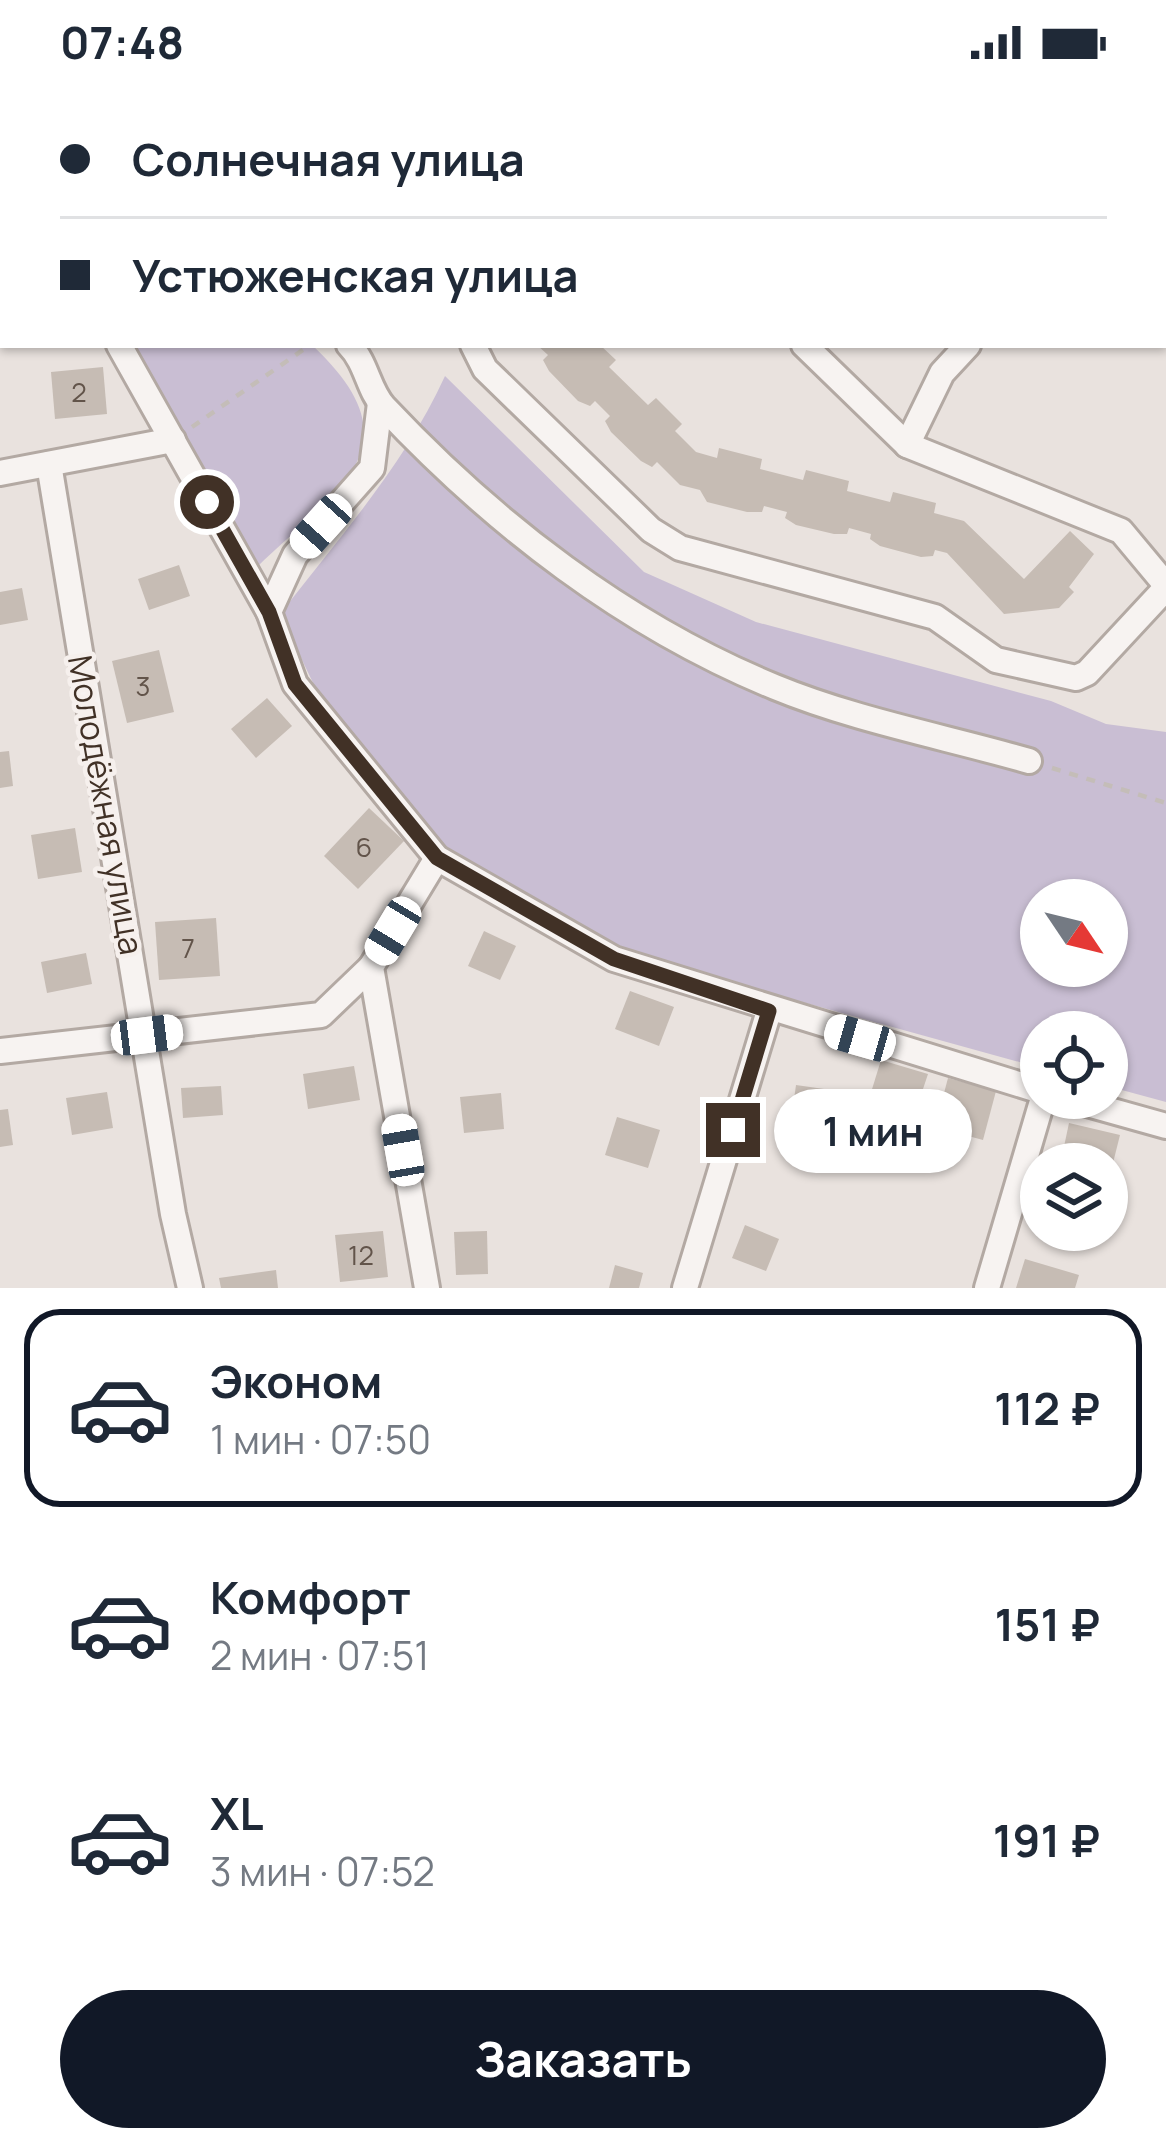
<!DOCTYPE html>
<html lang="ru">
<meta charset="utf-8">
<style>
body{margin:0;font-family:Manrope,sans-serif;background:#f2f2f3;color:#1f2937;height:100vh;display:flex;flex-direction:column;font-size:45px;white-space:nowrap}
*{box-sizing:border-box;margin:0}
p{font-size:39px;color:#747a83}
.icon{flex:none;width:66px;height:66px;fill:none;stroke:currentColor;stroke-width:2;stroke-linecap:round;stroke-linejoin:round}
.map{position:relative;height:1204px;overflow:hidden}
.side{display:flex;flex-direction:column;background:#fff;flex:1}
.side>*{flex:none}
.top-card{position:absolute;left:0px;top:0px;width:1167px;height:264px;box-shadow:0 3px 9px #0004;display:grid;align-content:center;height:264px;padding:0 60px;background:#fff}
.needle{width:78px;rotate:125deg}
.controls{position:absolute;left:1020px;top:795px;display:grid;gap:24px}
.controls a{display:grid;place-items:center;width:108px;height:108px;border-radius:50%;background:#fff;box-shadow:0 3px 9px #0004;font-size:60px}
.end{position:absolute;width:54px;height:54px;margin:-27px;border:15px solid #413126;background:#fff;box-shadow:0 0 0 6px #fff}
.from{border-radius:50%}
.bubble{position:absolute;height:84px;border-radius:42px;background:#fff;box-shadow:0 3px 9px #0004;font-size:39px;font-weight:700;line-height:84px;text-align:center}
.car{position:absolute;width:36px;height:72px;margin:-36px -18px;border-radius:15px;box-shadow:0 0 9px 3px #0007;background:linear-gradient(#fff 24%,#345 0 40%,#fff 0 76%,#345 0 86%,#fff 0)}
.top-card b{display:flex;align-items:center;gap:42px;height:114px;font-size:45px}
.top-card b+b{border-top:3px solid #e0e1e3}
.top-card i{width:30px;height:30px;background:#1f2937}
ul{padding:21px 0 0;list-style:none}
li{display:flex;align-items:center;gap:36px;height:198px;margin:0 24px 18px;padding:0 36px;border:6px solid transparent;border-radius:36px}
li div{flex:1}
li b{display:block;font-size:45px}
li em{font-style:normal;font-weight:700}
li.current{border-color:#111827}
li>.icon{width:108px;height:108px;stroke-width:1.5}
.button{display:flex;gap:24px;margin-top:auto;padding:24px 60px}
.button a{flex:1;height:138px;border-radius:72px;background:#111827;color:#fff;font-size:48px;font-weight:700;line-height:138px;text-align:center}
.status{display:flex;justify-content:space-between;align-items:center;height:84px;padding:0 60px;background:#fff;direction:ltr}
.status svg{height:33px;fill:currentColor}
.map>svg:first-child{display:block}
</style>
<div class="status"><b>07:48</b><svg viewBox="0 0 49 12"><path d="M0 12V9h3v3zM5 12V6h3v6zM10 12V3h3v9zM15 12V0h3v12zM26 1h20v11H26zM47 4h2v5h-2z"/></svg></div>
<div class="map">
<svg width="1166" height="1204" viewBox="0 0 1166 1204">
<rect width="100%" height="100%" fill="#e9e2de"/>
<!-- green -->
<g fill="#c9bed3" fill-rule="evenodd">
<path d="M129 261H312C422 364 335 406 256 484L150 290Z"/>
<path d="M445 292 644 488 756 538 1051 617 1106 640 1166 648V1018L1107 1002V948H1041V984L628 870 453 776 327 628 280 530C339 454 405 380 445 292ZM1041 816H1107V882H1041Z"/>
</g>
<!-- building -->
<g fill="#c6bcb4">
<polygon points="537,261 600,261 616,276 609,283 648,321 656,314 682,340 675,347 696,368 717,374 719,364 762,375 760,385 803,396 806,386 849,397 847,407 890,418 893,408 936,419 934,429 964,437 1024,495 1070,447 1094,470 1069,503 1074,508 1059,524 1004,530 947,469 935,466 933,472 921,473 880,462 870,455 871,450 849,444 847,450 834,450 796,441 785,434 787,428 764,422 762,428 747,428 707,418 700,406 680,401 657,378 652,383 641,377 611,348 605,337 610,332 595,317 590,322 578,317 549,287 543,276 548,271"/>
<polygon points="103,283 107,330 55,335 51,288"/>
<polygon points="179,481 190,512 149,526 138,495"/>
<polygon points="22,504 28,536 0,541 0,508"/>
<polygon points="159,566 174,628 127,639 112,577"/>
<polygon points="267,614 292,642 256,674 231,645"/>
<polygon points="9,667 13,702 0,704 0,668"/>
<polygon points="369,724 404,757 358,805 324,772"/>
<polygon points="75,744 82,788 38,795 31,751"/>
<polygon points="216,834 220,892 159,896 155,838"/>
<polygon points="484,847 516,862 500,896 468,882"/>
<polygon points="86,869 92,900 47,909 41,878"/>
<polygon points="630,907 674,923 659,962 615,945"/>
<polygon points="881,976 928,990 915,1029 869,1015"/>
<polygon points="354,982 360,1016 308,1025 303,990"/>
<polygon points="948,994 996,1007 983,1056 935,1043"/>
<polygon points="796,1001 838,1007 833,1043 791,1037"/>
<polygon points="221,1002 223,1031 183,1034 181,1004"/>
<polygon points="107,1008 113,1044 72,1051 66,1014"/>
<polygon points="501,1009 504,1045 464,1049 460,1013"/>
<polygon points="8,1025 13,1061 0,1063 0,1026"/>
<polygon points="617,1033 660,1046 648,1084 605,1071"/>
<polygon points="1069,1039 1120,1051 1112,1083 1062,1072"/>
<polygon points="745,1141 779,1155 766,1187 732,1174"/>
<polygon points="383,1147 388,1193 340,1198 335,1151"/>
<polygon points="487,1147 488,1190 456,1191 454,1148"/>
<polygon points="1025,1175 1079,1191 1075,1204 1016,1204"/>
<polygon points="615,1181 643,1189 639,1204 609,1204"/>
<polygon points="276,1186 278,1204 221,1204 219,1194"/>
</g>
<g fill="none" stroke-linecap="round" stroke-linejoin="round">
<!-- minor casing -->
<g stroke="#b3a9a3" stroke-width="30">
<g id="minor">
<polyline points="68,0 71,3"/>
<polyline points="155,0 158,3"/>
<polyline points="1075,0 1078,3"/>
<polyline points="223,3 226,0"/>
<polyline points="587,3 590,0"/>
<polyline points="770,3 773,0"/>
<polyline points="1164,73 1166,71"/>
<polyline points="0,130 3,132"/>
<polyline points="119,261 269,528 295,600 437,774 614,875 1041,1007"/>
<path d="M349 261C367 279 368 306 384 323 494 440 626 542 775 603 855 636 946 653 1029 677"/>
<polyline points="473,261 485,285 651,446 680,464 935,533 996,576 1076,594 1087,589 1166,504"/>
<polyline points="804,261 907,361 1121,447 1166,501"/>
<polyline points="907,361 942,289 968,261"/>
<polyline points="49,380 173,1130 190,1204"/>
<polyline points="0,389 173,356"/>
<polyline points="269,528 295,471 372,384 380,319"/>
<polyline points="0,967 321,931 371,883"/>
<polyline points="1066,1014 1166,1042"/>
<polyline points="427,1204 371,883 437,774"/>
<polyline points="685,1204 769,927"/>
<polyline points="987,1204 1043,1014"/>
</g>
</g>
<!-- path -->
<g stroke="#c4bdb8" stroke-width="4.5" stroke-dasharray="9 9" stroke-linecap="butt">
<polyline points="645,3 648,0"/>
<polyline points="192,343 310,261"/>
<polyline points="1052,684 1166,719"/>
</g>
<!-- minor -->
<use href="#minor" stroke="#f7f3f1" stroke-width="24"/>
</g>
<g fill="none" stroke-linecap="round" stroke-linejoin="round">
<!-- route -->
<polyline stroke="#413126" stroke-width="15" points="207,418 269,528 295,600 437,774 614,875 769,927 733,1046"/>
</g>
<g text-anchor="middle" stroke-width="9" stroke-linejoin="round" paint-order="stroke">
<!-- number labels -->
<g font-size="27" fill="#62544a">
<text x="79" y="318">2</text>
<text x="143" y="612">3</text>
<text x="364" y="773">6</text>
<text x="188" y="874">7</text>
<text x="361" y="1181">12</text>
</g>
<!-- street labels -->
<g font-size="33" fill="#413126" stroke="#f6f0ed">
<text transform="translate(106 721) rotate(80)" y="12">Молодёжная улица</text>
</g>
</g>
</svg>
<div class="controls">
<a><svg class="needle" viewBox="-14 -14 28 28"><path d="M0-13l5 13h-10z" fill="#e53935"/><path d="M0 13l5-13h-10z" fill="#747a83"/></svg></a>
<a><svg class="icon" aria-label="locate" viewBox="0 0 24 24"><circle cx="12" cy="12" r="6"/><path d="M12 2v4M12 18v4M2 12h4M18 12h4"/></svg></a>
<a><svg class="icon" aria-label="layers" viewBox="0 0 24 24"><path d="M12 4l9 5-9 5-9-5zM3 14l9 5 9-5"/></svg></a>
</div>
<i class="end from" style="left:207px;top:418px"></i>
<i class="end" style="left:733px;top:1046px"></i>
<div class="bubble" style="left:774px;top:1005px;width:198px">1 мин</div>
<i class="car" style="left:321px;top:442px;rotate:222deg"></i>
<i class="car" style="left:393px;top:847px;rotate:211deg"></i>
<i class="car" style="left:147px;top:951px;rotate:83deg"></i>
<i class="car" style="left:860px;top:954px;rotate:286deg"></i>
<i class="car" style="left:403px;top:1066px;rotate:350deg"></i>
<div class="top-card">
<b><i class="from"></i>Солнечная улица</b>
<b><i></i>Устюженская улица</b>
</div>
</div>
<section class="side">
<ul>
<li class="current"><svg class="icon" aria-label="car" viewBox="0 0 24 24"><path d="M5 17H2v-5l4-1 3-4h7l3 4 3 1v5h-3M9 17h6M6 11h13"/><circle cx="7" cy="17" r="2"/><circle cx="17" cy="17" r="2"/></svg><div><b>Эконом</b><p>1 мин · 07:50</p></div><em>112 ₽</em></li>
<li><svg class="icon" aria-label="car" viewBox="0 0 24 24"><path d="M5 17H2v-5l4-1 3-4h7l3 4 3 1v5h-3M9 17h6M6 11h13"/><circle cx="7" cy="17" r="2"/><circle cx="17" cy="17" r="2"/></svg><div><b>Комфорт</b><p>2 мин · 07:51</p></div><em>151 ₽</em></li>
<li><svg class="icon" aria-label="car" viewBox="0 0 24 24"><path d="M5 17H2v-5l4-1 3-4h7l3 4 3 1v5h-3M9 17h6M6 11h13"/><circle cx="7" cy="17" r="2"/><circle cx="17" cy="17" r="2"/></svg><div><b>XL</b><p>3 мин · 07:52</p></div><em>191 ₽</em></li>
</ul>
<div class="button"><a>Заказать</a></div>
</section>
